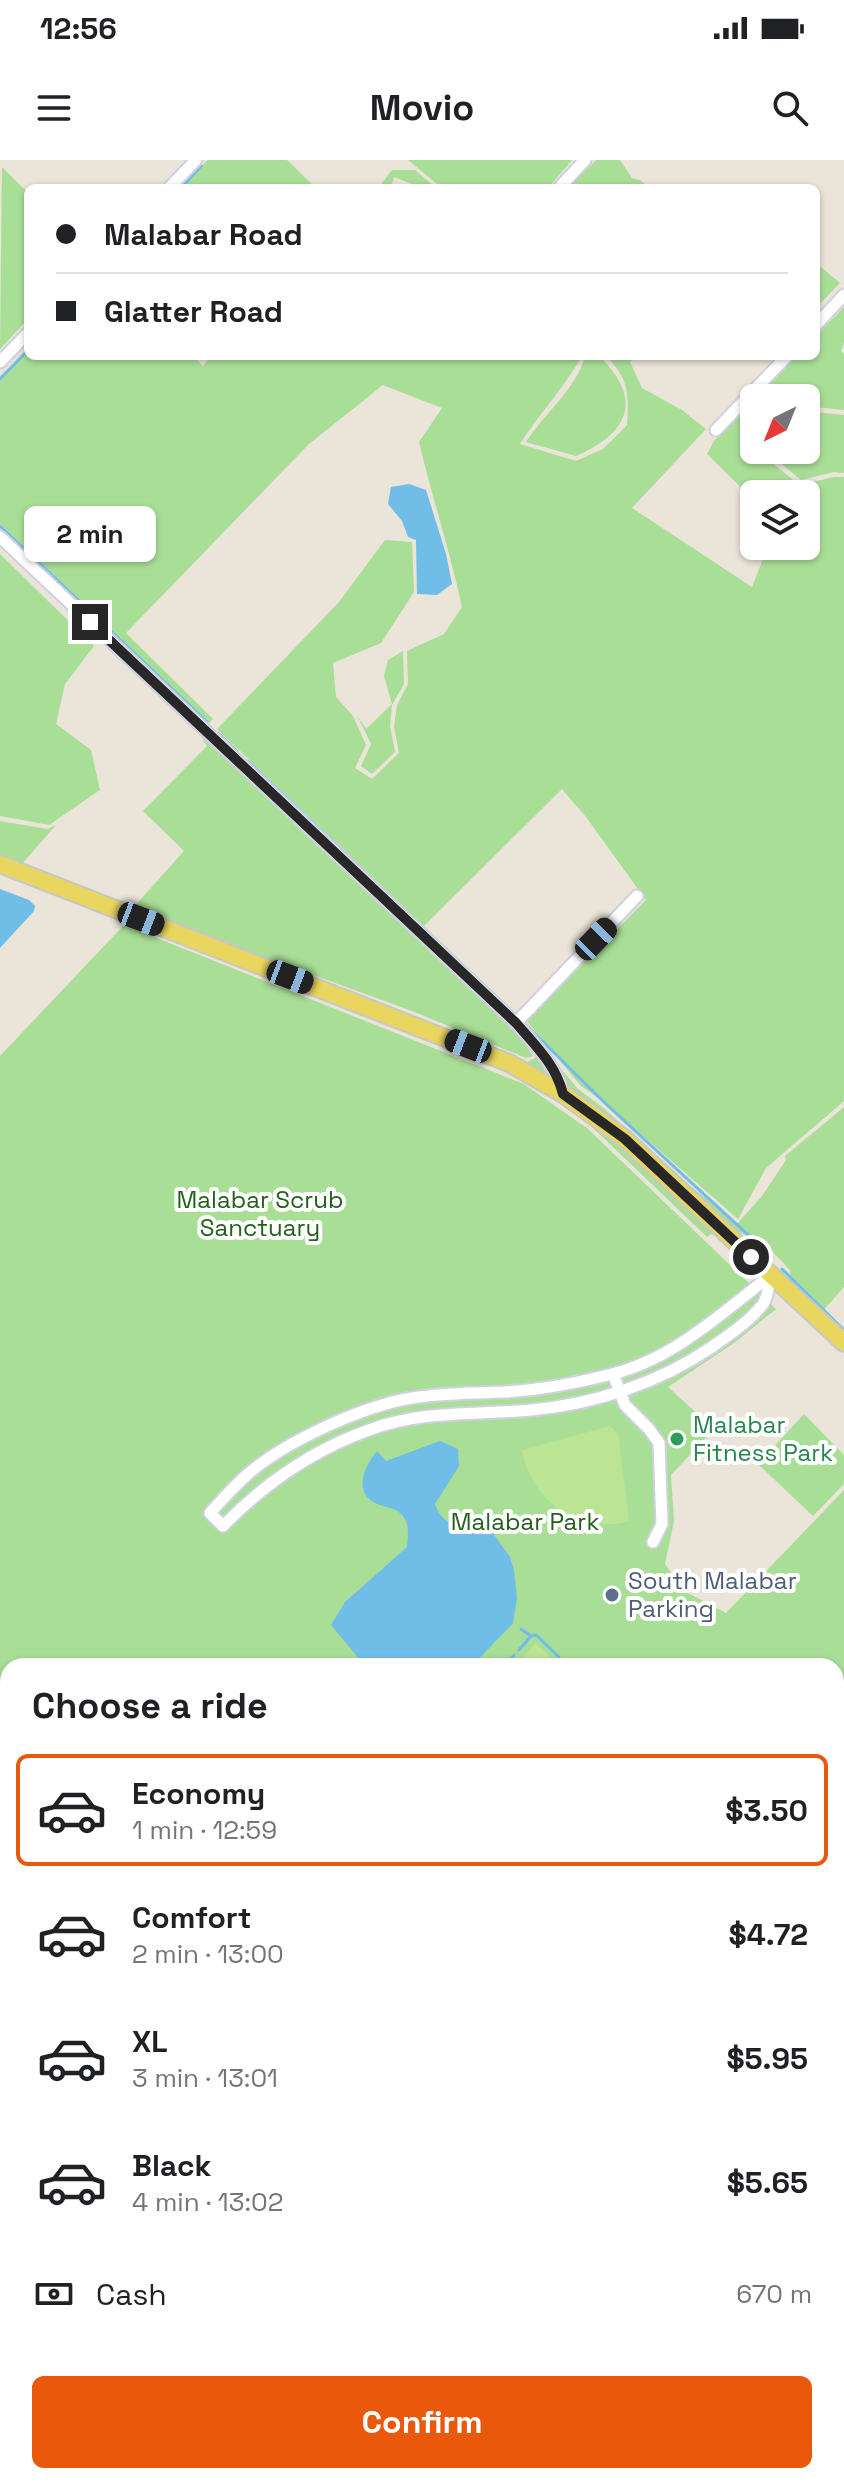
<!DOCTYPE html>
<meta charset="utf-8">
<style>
body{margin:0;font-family:"Space Grotesk",sans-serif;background:#f2f2f2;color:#202124;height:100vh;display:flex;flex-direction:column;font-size:30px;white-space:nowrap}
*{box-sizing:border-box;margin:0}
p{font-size:26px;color:#757577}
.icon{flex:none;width:44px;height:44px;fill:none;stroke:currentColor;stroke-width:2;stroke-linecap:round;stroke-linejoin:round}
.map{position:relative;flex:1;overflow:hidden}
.drawer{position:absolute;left:0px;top:1498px;width:844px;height:826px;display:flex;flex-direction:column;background:#fff;border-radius:24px 24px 0 0;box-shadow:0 2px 6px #0004}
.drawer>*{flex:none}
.banner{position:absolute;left:24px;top:24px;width:796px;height:176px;border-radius:12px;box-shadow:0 2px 6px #0004;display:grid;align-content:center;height:176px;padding:0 32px;background:#fff}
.needle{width:52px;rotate:223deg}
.fabs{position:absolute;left:740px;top:224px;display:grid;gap:16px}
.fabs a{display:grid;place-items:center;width:80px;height:80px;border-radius:12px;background:#fff;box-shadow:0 2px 6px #0004;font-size:40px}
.end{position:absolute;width:36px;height:36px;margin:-18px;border:10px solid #272727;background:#fff;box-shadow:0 0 0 4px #fff}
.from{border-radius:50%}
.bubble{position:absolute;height:56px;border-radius:12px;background:#fff;box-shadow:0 2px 6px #0004;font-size:26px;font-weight:600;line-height:56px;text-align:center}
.car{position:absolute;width:24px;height:48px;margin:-24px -12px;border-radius:10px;box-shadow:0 0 6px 2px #0007;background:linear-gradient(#222 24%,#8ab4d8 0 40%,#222 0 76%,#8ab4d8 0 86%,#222 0)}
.banner b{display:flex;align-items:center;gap:28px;height:76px;font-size:30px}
.banner b+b{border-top:2px solid #e0e0e0}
.banner i{width:20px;height:20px;background:#202124}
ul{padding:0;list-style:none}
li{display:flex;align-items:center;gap:24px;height:112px;margin:0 16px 12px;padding:0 16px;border:4px solid transparent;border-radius:12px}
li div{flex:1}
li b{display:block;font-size:30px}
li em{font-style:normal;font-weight:600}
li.on{border-color:#ea580c}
li>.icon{width:72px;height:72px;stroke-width:1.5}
h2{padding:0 32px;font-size:36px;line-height:96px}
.pay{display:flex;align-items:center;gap:20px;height:88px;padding:0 32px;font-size:30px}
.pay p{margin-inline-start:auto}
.button{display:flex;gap:16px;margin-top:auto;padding:16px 32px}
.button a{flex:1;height:92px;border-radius:12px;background:#ea580c;color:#fff;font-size:32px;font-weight:600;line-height:92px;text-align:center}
.status{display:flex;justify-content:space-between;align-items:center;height:56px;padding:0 40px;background:#fff;direction:ltr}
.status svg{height:22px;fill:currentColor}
header{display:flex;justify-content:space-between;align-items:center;height:104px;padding:0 32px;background:#fff;font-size:36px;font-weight:600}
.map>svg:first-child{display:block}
</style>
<div class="status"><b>12:56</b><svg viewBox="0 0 49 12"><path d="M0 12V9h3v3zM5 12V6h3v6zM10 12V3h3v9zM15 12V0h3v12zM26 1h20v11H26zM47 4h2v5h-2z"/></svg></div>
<header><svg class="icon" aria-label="menu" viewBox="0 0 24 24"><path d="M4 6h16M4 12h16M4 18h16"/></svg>Movio<svg class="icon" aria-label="search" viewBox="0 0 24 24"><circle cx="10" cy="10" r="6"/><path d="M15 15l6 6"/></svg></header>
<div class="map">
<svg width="844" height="2323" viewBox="0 0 844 2323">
<rect width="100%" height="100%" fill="#eae4d9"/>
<!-- green -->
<g fill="#a9de97">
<polygon points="208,0 287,0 313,25 310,28 180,28 183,22"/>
<polygon points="408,0 572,0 548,28 442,28"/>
<polygon points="596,0 620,0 632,18 640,20 650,28 568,28"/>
<polygon points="2,7 28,33 28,159 0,189"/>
<polygon points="392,10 415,10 436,28 422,28 394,17 391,28 378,28"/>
<polygon points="816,103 840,123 816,148 818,127 816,124"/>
<polygon points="844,147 844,183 841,191 844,194 844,250 806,246 806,238 756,238 796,196 816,196 816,176"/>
<path d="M28 190V196H193L203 206 211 196H580L581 198C563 229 539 254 520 284L576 301 603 289 627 265C629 234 629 219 606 196H636L630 202 642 228 682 250 706 269 632 348 752 427 768 386H806V334H754V340L707 294 714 281 754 240V290H768L774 304 799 325 834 317H844V941L766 1008 738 1059 604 942 581 926 526 860 646 740 586 657 562 629 424 766 217 569 339 442 385 380 412 382 414 432 381 483 333 503 336 537 353 556 366 585 355 608 372 619 399 593 394 567 397 545 408 524 407 491 444 474 462 447C450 391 432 337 419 282L442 248 383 225 309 284 126 473 213 559 208 564 0 364V220Z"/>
<path d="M585 196 600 197C645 241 627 274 576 296L526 282C544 254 577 228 585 196Z"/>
<polygon points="806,251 844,255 844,313 834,312 801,320 778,301 773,290 806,290"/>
<polygon points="0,394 94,486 65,524 56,564 91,590 100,630 49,665 0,656"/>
<polygon points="403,491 404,524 392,545 390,566 395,592 372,614 361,606 371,584 357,555 366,569 392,544 384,516 388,500"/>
<polygon points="204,576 513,865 533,896 526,898 412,851 132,749 184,691 143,651 207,586 203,580"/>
<polygon points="0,661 48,669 56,665 20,706 0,698"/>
<polygon points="124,765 524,924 588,969 776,1149 734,1183 668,1227 714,1269 671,1315 674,1361 665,1404 684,1431 726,1453 844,1330 844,1735 836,1744 836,1506 8,1506 8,2217 0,2225 0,896"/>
<polygon points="423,861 527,902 537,897 524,865 578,929 601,946 693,1028 737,1064 762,1036 786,1000 785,996 844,947 844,1127 820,1154 791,1127 790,1110 765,1084 727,1066 629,975"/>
<polygon points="417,872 495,902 560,939 622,983 717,1071 707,1077 591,966 564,946 527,920 415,876"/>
<polygon points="804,1254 844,1295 844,1324 813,1356 758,1304"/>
<polygon points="844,2010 844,2149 836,2157 836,2014"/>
<polygon points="563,2316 672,2316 664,2323 566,2323"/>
</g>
<!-- pitch -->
<g fill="#bbe593">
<path d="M610 1266 618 1273 629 1361C578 1375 531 1341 522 1290Z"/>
<polygon points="536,1483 557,1503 554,1506 515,1506"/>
</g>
<!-- water -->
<g fill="#70bde8">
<polygon points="409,324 426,330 446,394 452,424 437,435 417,434 416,380 408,377 402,361 388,344 391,327"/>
<polygon points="0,729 29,740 35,746 34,751 0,788"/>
<path d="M440 1281 458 1289 459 1306 435 1344C444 1371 467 1366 492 1372L510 1397 514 1410 517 1438 513 1463 472 1506H365L331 1465 345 1442 407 1387C408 1376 410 1364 402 1355 394 1346 383 1348 373 1342 353 1329 366 1304 377 1291L386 1301Z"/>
<polygon points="345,2316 416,2316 410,2323 339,2323"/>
</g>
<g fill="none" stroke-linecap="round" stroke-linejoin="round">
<!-- stream -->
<g stroke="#70bde8" stroke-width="3">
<polyline points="181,28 201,6"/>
<polyline points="0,219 28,190"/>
<polyline points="0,366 207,562"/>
<polyline points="218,573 237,591"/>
<polyline points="248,601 511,851"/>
<polyline points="522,861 606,944 772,1097"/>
<polyline points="782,1109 844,1170"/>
<polyline points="521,1469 531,1476"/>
<polyline points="519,1490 531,1476 536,1475 559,1497"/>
<polyline points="505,1506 514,1495"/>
</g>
<!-- minor casing -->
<g stroke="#cfd0e0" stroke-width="15">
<g id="minor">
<polyline points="169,28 196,0"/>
<polyline points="559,28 585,0"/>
<polyline points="816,165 844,135"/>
<polyline points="0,202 28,173"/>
<polyline points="716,270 787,196"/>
<path d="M0 377 516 863C535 885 556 905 563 934"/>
<polyline points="516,863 637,736"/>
<path d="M771 1115C769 1124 768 1137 763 1144 750 1161 729 1175 712 1187 659 1223 595 1244 531 1250 476 1255 421 1250 369 1270 313 1290 264 1324 223 1366L210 1353C222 1340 234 1326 248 1314 286 1281 363 1246 412 1238 443 1233 473 1233 504 1232 539 1230 577 1223 612 1214 673 1199 722 1153 771 1115Z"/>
<polyline points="613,1214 625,1245 649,1269 659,1283 662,1364 653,1382"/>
<polyline points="836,1749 844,1741"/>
<polyline points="836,1937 844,1944"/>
<polyline points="836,2160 844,2152"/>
<polyline points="836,2169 844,2177"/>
<polyline points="248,2316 250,2323"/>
<polyline points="8,2323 14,2316"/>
<polyline points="679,2323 686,2316"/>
</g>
</g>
<!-- primary casing -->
<g stroke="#c7c7c7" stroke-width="20">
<polyline id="primary" points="0,704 509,903 563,934 625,979 844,1183"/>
</g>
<!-- minor -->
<use href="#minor" stroke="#fff" stroke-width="11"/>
<!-- primary -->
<use href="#primary" stroke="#e9d65e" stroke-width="16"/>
</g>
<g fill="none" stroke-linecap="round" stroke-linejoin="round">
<!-- route -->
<path stroke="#272727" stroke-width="10" d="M90 462 516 863C535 885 556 905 563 934L625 979 751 1097"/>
</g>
<!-- markers -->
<circle fill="#2e9e5b" stroke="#fff" stroke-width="3" cx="677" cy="1279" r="8"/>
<circle fill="#5c6f8a" stroke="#fff" stroke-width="3" cx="612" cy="1435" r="8"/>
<g text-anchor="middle" stroke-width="8" stroke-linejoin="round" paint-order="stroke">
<!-- park labels -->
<g font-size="24" fill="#24601c" stroke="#fff">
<text x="260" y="1048">Malabar Scrub<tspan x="260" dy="28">Sanctuary</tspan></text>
<text x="525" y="1370">Malabar Park</text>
</g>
<!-- leisure labels -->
<g font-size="24" fill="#27864d" stroke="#fff" text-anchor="start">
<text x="693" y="1273">Malabar<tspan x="693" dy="28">Fitness Park</tspan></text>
</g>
<!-- service labels -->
<g font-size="24" fill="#4e5e75" stroke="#fff" text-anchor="start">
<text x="628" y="1429">South Malabar<tspan x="628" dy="28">Parking</tspan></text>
</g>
</g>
</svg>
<div class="fabs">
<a><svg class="needle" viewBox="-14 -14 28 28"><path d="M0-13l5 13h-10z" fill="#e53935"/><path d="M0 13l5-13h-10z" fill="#757577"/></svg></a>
<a><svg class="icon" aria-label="layers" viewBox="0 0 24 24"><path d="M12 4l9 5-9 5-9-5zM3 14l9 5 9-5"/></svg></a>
</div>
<i class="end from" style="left:751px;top:1097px"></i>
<i class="end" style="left:90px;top:462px"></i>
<div class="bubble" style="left:24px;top:346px;width:132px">2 min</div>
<i class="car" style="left:141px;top:759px;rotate:111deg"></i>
<i class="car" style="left:596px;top:779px;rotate:44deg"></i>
<i class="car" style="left:290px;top:817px;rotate:111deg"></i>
<i class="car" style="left:468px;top:886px;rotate:291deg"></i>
<div class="banner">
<b><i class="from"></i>Malabar Road</b>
<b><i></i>Glatter Road</b>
</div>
<section class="drawer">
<h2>Choose a ride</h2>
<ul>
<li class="on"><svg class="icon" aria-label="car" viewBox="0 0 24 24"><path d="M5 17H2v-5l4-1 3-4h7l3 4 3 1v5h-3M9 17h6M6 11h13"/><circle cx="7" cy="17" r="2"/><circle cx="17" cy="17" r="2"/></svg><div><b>Economy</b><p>1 min · 12:59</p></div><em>$3.50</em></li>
<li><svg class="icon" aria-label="car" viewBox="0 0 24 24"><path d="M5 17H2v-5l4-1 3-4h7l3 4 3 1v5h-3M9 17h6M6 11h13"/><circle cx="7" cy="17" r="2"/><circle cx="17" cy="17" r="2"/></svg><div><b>Comfort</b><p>2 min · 13:00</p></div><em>$4.72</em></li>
<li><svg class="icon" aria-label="car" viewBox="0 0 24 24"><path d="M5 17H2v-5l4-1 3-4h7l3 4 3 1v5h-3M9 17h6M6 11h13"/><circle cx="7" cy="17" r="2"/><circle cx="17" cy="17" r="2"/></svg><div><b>XL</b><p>3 min · 13:01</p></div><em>$5.95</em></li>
<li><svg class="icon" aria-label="car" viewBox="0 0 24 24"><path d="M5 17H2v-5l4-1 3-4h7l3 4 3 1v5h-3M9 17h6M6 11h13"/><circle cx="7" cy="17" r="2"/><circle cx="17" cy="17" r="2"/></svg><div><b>Black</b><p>4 min · 13:02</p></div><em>$5.65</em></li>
</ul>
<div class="pay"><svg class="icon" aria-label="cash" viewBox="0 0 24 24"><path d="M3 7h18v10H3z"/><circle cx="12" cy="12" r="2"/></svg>Cash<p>670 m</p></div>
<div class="button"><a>Confirm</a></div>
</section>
</div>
